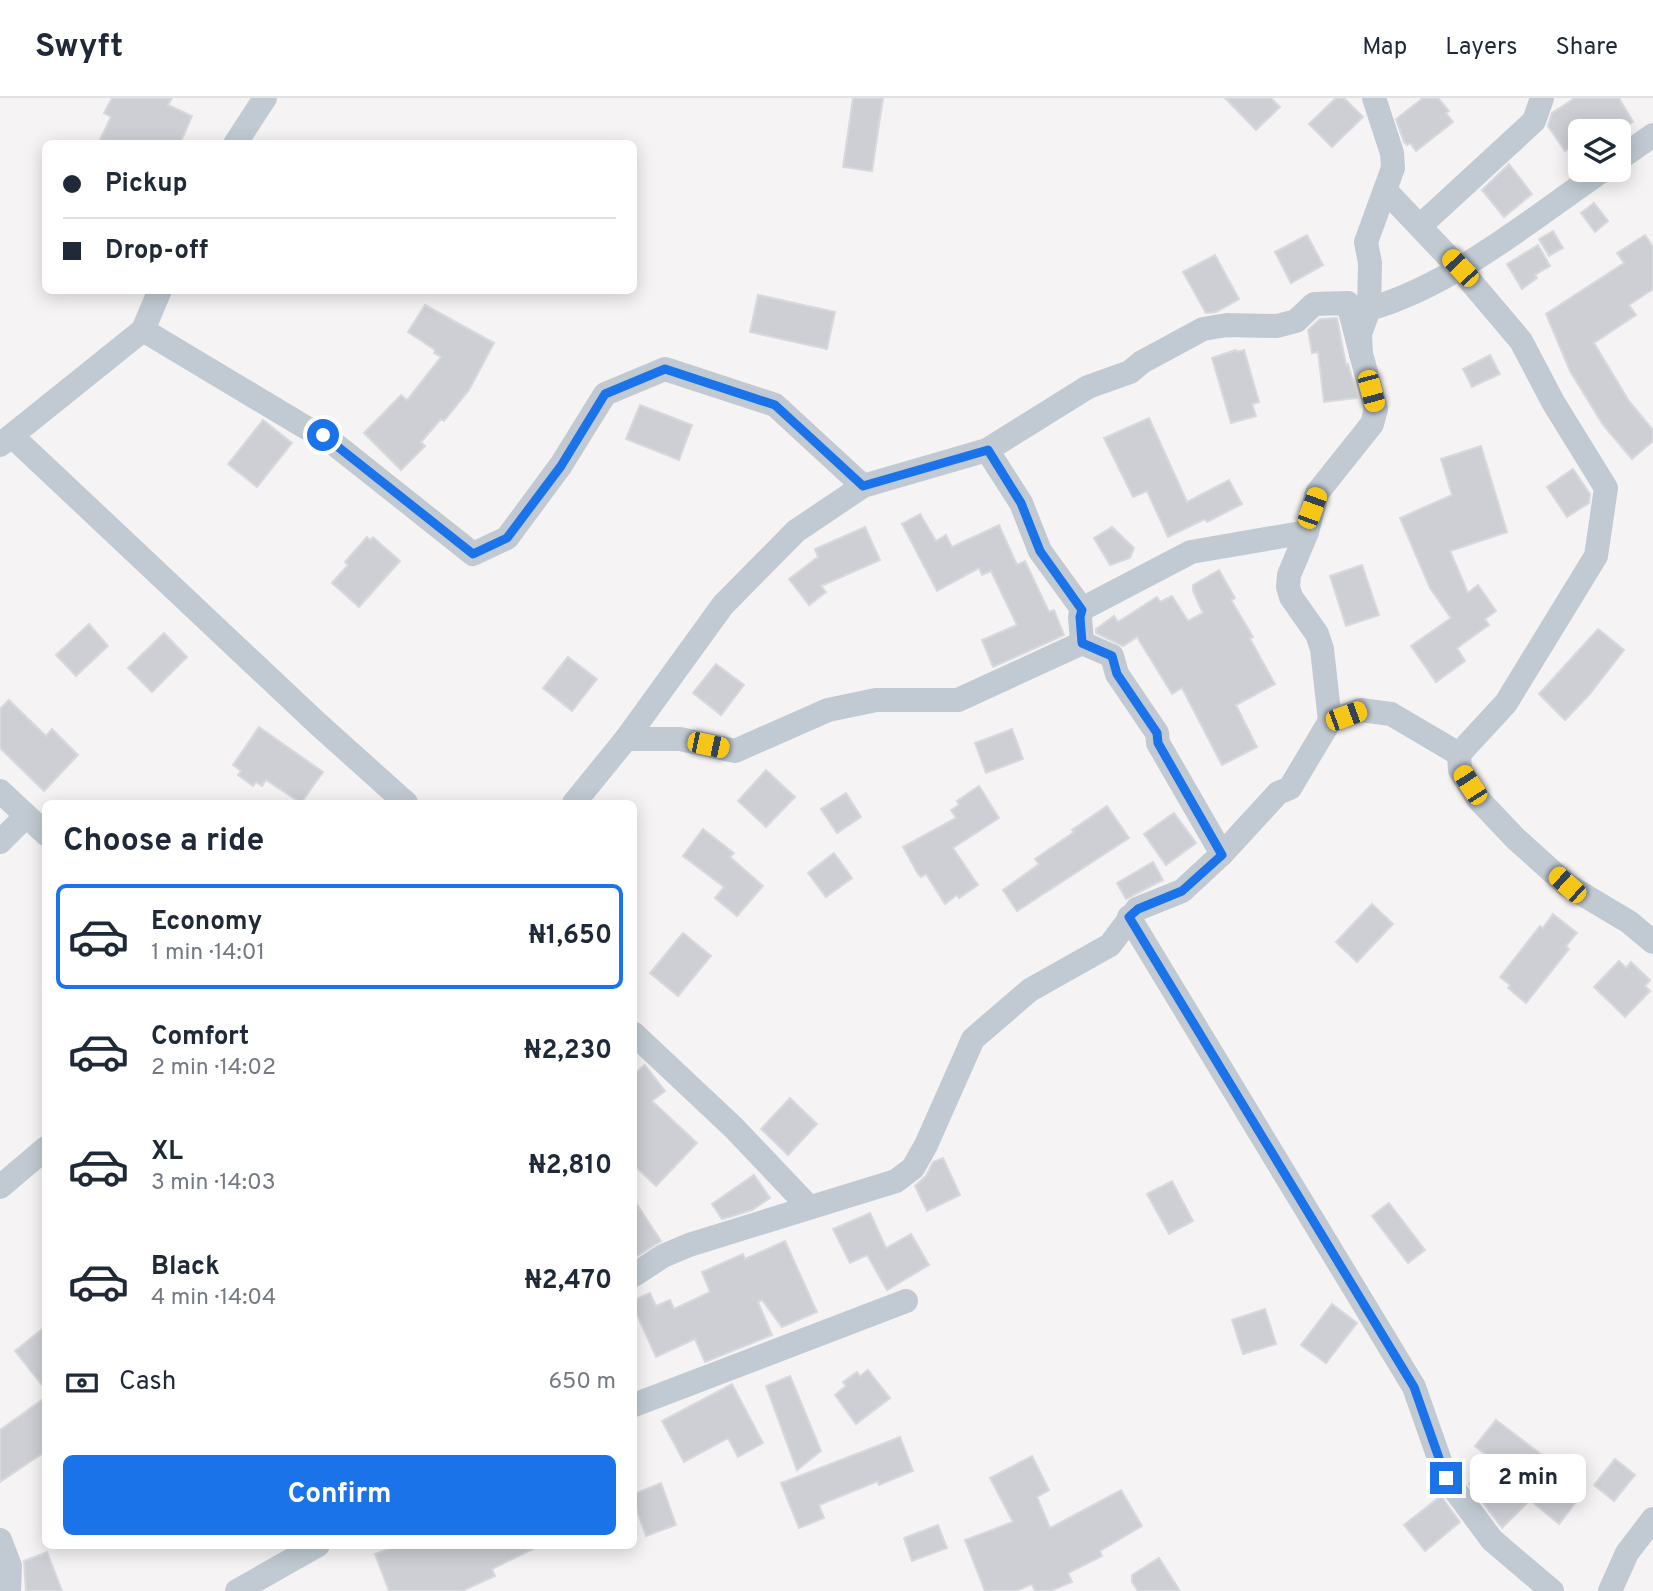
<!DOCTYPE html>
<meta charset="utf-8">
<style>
body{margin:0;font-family:Overpass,sans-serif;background:#f2f2f3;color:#1f2937;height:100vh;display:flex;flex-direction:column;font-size:26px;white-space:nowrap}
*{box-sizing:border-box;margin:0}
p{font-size:23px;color:#747a83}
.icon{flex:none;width:38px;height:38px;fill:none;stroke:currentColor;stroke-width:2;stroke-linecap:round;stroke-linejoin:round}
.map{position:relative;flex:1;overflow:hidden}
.side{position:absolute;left:42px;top:702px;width:595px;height:749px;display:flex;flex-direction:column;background:#fff;border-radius:10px;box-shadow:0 4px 18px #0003}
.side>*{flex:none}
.hud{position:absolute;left:42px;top:42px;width:595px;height:154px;border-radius:10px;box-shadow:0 4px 18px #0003;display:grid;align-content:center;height:154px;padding:0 21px;background:#fff}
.tools{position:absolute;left:1568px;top:21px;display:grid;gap:14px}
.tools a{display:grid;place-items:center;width:63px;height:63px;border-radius:10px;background:#fff;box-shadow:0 4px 18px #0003;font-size:35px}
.end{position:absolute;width:32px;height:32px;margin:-16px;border:9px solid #1a73e8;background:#fff;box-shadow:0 0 0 4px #fff}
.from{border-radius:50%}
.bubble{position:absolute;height:49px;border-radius:10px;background:#fff;box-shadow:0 4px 18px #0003;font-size:23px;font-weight:700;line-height:49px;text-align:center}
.car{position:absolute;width:21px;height:42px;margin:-21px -10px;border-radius:9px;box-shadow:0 0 5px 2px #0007;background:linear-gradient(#f5c518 24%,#345 0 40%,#f5c518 0 76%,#345 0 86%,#f5c518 0)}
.hud b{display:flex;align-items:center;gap:24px;height:66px;font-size:26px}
.hud b+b{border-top:2px solid #e0e1e3}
.hud i{width:18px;height:18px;background:#1f2937}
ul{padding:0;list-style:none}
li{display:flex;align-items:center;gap:21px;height:105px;margin:0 14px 10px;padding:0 7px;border:4px solid transparent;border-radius:10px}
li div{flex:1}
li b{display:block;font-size:26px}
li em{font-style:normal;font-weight:700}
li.current{border-color:#1a73e8}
li>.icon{width:63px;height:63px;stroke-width:1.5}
h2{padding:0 21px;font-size:32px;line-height:84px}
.pay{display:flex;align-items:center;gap:18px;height:77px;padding:0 21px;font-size:26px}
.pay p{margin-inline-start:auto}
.primary-button{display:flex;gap:14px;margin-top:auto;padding:14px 21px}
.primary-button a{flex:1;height:80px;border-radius:10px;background:#1a73e8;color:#fff;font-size:28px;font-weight:700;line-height:80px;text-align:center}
header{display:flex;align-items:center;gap:42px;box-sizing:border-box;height:98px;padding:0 35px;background:#fff;border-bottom:2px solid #e0e1e3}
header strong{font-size:33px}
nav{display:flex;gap:38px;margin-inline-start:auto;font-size:24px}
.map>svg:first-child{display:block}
</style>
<header>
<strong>Swyft</strong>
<nav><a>Map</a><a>Layers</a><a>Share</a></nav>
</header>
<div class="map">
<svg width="1653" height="1493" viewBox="0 0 1653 1493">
<rect width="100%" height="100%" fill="#f5f3f3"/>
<!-- building -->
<g fill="#cdcfd5" stroke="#d7d9de" stroke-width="2">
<polygon points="112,0 172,0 168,7 192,18 180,46 98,46 111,19 104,15"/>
<polygon points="853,0 883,0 872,73 843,69"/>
<polygon points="1225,0 1271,0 1280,9 1256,32"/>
<polygon points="1336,0 1344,0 1363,19 1332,49 1309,26"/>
<polygon points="1423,0 1438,0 1449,13 1446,15 1453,24 1416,53 1410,45 1407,47 1404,44 1396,21"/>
<polygon points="1575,0 1619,0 1633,24 1618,33 1580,33 1580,42 1565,53 1548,28 1552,15"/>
<polygon points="1509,66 1532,96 1504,119 1482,92"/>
<polygon points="1594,105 1608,123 1595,134 1581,115"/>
<polygon points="1553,133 1563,150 1549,158 1539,141"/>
<polygon points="1307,137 1323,167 1291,185 1275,154"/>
<polygon points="1645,137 1653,149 1653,191 1629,207 1636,217 1594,245 1629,303 1653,332 1653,343 1632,361 1603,327 1570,273 1546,216 1624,165 1617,155"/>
<polygon points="1538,147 1550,168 1535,177 1537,180 1522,191 1507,166"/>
<polygon points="1215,157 1239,201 1216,214 1206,215 1183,174"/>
<polygon points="758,197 835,214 827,251 750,234"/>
<polygon points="425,207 494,245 469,292 444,323 441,321 421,344 425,348 401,372 364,335 401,297 407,302 441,259 434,255 435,252 408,234"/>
<polygon points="1337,220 1346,267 1348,266 1357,300 1324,304 1318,254 1312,255 1308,232 1320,221"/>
<polygon points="1236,252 1237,254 1244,252 1259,304 1252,306 1256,318 1231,325 1212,260"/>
<polygon points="1490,257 1500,276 1472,289 1463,271"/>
<polygon points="640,307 692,327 679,362 626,341"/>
<polygon points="1149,320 1187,404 1229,382 1242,406 1207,424 1205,421 1168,439 1147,393 1133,399 1104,340"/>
<polygon points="263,322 292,345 257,389 228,366"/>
<polygon points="1481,348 1507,434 1450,453 1468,495 1478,487 1496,513 1485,521 1489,527 1457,550 1465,563 1436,584 1411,548 1451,520 1430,490 1400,420 1452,397 1441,361"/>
<polygon points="1573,371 1590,396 1589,405 1567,419 1547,389"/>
<polygon points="920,416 936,443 946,437 952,449 999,427 1017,467 1025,463 1049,514 1054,512 1064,537 993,569 982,542 1017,527 991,473 982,477 979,470 937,493 902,426"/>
<polygon points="865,429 880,462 821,488 826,494 809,507 789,481 818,459 815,451"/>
<polygon points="1112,429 1134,450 1130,460 1110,467 1094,440"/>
<polygon points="367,439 370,442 373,439 400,463 359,509 332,485 348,467 345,464"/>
<polygon points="1362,467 1379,517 1346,528 1330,478"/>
<polygon points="1219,472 1235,500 1231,502 1253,539 1250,541 1275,586 1236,607 1257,649 1222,667 1182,590 1172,596 1137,539 1123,548 1096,535 1096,531 1114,518 1118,524 1157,499 1160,504 1172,498 1188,523 1203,515 1193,493 1193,487"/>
<polygon points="89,526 108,548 76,578 56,557"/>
<polygon points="1598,531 1624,552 1589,597 1565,622 1539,596"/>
<polygon points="164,535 187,559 152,594 128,570"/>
<polygon points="568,559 597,581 572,613 543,590"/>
<polygon points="716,566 744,587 721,617 693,595"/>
<polygon points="9,602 46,638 52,631 78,657 44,693 0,650 0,611"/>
<polygon points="259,629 323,674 301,705 266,682 262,688 256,684 253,688 238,677 241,673 233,667"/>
<polygon points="1012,631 1023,661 986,675 975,645"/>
<polygon points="766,672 795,699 766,729 738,703"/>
<polygon points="979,688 999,720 953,750 978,787 959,800 957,797 945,806 926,776 921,779 918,776 903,749 956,720 951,712 959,707 957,703"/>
<polygon points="846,695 861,719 837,735 821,711"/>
<polygon points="1107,708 1129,740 1017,813 1003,792 1039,766 1035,761 1074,734 1072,732"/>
<polygon points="1174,715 1196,745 1166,767 1144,736"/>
<polygon points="703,731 734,755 730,759 763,788 737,818 715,800 724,789 683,758"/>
<polygon points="834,755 852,780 826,799 808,775"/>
<polygon points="1153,764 1163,782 1126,801 1117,785"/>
<polygon points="1372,806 1393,826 1357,864 1336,844"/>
<polygon points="1553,816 1577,835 1566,848 1569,851 1526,905 1508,890 1510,887 1500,879 1540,828 1543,830"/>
<polygon points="683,835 711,858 678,898 650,875"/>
<polygon points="1619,863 1626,870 1631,864 1650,882 1645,888 1650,893 1625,919 1594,889"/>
<polygon points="645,967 665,993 652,1003 697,1045 656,1088 634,1067 634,976"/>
<polygon points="790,1000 817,1026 788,1057 761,1031"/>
<polygon points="943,1060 960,1097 927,1113 915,1088 926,1078 933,1064"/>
<polygon points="754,1077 770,1100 752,1112 722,1121 712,1106"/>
<polygon points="1172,1083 1193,1123 1169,1136 1147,1096"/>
<polygon points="634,1102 661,1143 634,1160"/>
<polygon points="1389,1105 1425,1152 1408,1165 1372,1118"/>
<polygon points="870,1115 886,1150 911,1136 929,1167 887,1192 867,1157 850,1165 833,1131"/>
<polygon points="785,1143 817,1214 782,1229 762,1202 758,1204 772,1237 705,1264 695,1241 656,1259 634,1210 634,1202 650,1195 656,1208 670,1202 674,1211 710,1194 702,1174 743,1156 745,1161"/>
<polygon points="1332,1206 1357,1225 1326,1265 1301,1247"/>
<polygon points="1265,1211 1276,1246 1243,1256 1232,1222"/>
<polygon points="46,1228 46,1292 15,1253"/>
<polygon points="868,1272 890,1300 856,1326 835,1297 846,1288 843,1284 857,1274 860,1278"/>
<polygon points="790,1278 821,1353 797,1372 766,1288"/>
<polygon points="732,1286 763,1345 738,1359 728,1340 684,1364 662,1323"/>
<polygon points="46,1299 46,1353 0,1384 0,1332"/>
<polygon points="1496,1322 1546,1360 1543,1363 1583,1395 1559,1426 1530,1402 1502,1430 1469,1386 1493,1362 1475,1348"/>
<polygon points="900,1339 913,1373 879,1387 878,1383 819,1407 824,1420 799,1430 781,1385"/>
<polygon points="1032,1358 1049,1392 1037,1399 1050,1430 1121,1392 1142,1428 1100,1453 1102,1458 1068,1475 1072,1484 1050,1493 1035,1493 1032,1486 1016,1493 985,1493 965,1442 1013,1424 990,1380"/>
<polygon points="1615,1361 1635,1377 1614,1403 1594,1387"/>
<polygon points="661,1385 676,1427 646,1438 634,1404 634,1396"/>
<polygon points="1441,1398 1460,1424 1425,1453 1404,1427"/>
<polygon points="938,1427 947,1450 912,1463 904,1440"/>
<polygon points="398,1447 541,1447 492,1471 495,1478 462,1493 389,1493 375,1456"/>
<polygon points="47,1454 62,1493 26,1493 24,1463"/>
<polygon points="1159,1460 1180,1493 1138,1493 1132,1484 1132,1477"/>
</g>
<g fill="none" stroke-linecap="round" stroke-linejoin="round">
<!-- minor -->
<g stroke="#c1cad2" stroke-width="24">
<polyline points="235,46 265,0"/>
<polyline points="1619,61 1653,37"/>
<polyline points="1385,92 1460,171 1521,243 1553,304 1606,390 1596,458 1506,605 1459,656 1460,672 1479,702 1515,740 1567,787 1629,824 1653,844"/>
<polyline points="1420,128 1534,23 1542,0"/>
<path d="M1369 211C1453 187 1532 121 1603 72"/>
<polyline points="143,232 305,329 323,337 473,456 507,440 561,367 605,296 665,271 775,307 863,388"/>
<polyline points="12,338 318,626 406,705"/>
<polyline points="0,347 143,232 160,192"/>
<polyline points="1082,511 1191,454 1307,434"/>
<polyline points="1330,623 1322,551 1317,536 1291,499 1288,489 1289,477 1307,434 1317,395 1372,326 1376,311 1361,256 1360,236 1369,211 1370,165 1366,144 1393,70 1392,55 1374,0"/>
<polyline points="626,641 680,641 735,653 828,612 876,602 958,602 1082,545"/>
<polyline points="0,693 46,736"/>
<polyline points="574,705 626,641 723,507 796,433 863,388 987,352"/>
<polyline points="0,744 26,718"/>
<polyline points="1222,756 1158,645 1157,635 1117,576 1112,558 1082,545 1080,519 1082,511 1040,453 1021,405 987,352 1088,289 1130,274 1142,264 1203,231 1227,227 1277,228 1296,223 1314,206 1348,205 1361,256"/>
<polyline points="1129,819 1414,1289 1446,1380 1492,1442 1552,1493"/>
<polyline points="634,936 734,1030 809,1109"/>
<polyline points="0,1089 46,1050"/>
<polyline points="634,1177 663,1158 689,1147 896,1083 913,1070 926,1047 973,941 1030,892 1110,847 1137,811 1182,793 1222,756 1278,695 1290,690 1330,623 1361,612 1391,616 1459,656"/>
<polyline points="634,1307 906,1203"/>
<polyline points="0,1442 10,1468 9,1493"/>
<polyline points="237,1493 318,1447"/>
<polyline points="1610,1493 1627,1455 1653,1421"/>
</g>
</g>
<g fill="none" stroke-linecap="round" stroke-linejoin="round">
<!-- route -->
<polyline stroke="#1a73e8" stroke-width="9" points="323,337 473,456 507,440 561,368 605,296 665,271 775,307 863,388 988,352 1021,405 1040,453 1082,512 1080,519 1082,545 1112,558 1117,576 1157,635 1158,645 1222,757 1182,793 1138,811 1129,819 1414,1289 1446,1380"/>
</g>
</svg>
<div class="tools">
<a><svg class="icon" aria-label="layers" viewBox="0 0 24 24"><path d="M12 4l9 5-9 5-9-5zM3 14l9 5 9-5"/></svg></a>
</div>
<i class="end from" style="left:323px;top:337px"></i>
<i class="end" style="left:1446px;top:1380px"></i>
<div class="bubble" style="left:1470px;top:1356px;width:116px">2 min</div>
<i class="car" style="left:1460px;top:170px;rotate:317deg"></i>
<i class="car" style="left:1371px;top:293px;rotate:165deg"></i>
<i class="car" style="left:1312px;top:410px;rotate:20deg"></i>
<i class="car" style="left:1346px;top:618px;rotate:70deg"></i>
<i class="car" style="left:708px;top:647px;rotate:102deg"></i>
<i class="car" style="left:1470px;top:687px;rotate:327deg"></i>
<i class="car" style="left:1567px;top:787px;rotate:312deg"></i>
<div class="hud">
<b><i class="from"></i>Pickup</b>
<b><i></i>Drop-off</b>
</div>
<section class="side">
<h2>Choose a ride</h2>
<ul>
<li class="current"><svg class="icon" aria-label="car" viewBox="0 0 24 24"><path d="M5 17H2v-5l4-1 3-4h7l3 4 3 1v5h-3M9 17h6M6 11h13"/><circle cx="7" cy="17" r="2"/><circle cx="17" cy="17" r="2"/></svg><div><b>Economy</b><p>1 min · 14:01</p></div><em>₦1,650</em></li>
<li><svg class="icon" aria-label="car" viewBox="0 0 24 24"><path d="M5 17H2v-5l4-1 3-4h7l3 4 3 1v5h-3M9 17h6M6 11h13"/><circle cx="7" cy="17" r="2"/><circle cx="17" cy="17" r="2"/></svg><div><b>Comfort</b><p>2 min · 14:02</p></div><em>₦2,230</em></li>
<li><svg class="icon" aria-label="car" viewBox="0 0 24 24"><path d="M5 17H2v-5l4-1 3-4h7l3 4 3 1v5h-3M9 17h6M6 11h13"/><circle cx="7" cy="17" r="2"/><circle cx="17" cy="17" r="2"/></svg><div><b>XL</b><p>3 min · 14:03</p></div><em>₦2,810</em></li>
<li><svg class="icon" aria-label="car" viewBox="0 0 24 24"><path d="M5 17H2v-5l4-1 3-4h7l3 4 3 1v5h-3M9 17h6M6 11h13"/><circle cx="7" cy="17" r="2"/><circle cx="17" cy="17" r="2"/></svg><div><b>Black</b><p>4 min · 14:04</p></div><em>₦2,470</em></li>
</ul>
<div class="pay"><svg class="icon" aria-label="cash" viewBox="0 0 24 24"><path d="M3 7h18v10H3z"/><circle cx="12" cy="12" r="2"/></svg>Cash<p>650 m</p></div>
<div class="primary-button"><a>Confirm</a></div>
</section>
</div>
